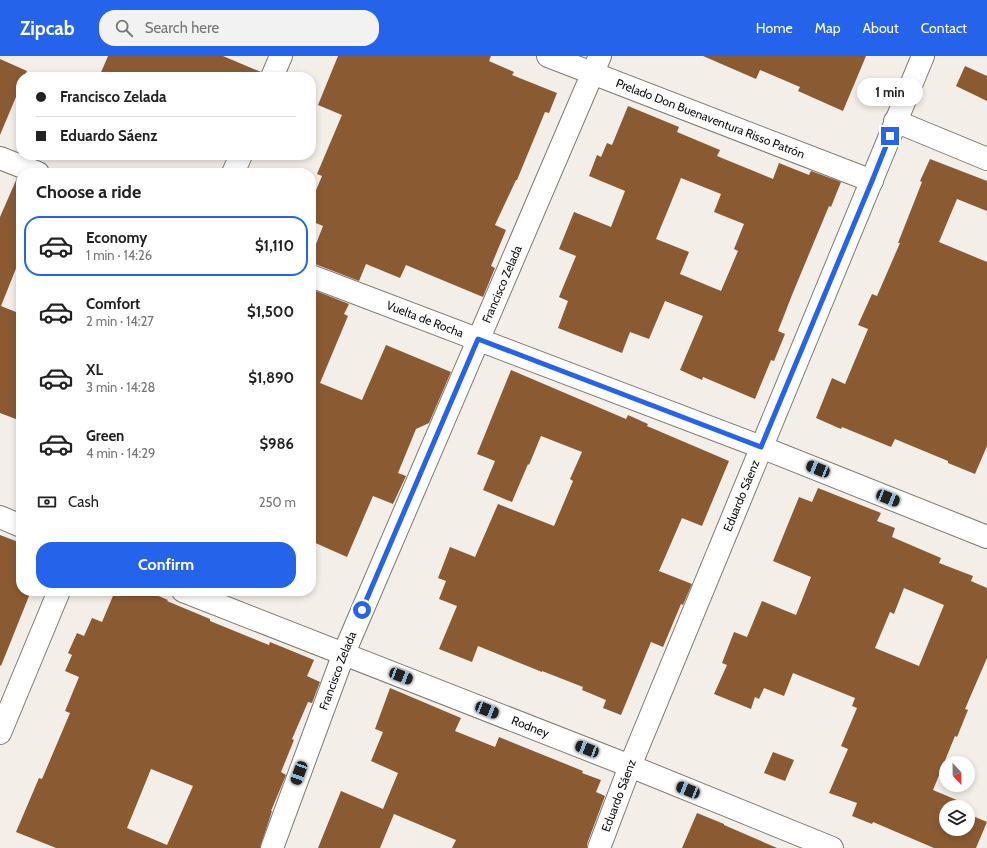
<!DOCTYPE html>
<meta charset="utf-8">
<style>
body{margin:0;font-family:Cabin,sans-serif;background:#f2f2f2;color:#222;height:100vh;display:flex;flex-direction:column;font-size:15px;white-space:nowrap}
*{box-sizing:border-box;margin:0}
p{font-size:13px;color:#767676}
.icon{flex:none;width:22px;height:22px;fill:none;stroke:currentColor;stroke-width:2;stroke-linecap:round;stroke-linejoin:round}
.map{position:relative;flex:1;overflow:hidden}
.drawer{position:absolute;left:16px;top:112px;width:300px;height:428px;display:flex;flex-direction:column;background:#fff;border-radius:16px;box-shadow:0 2px 6px #0003}
.drawer>*{flex:none}
.hud{position:absolute;left:16px;top:16px;width:300px;height:88px;border-radius:16px;box-shadow:0 2px 6px #0003;display:grid;align-content:center;height:88px;padding:0 20px;background:#fff}
.needle{width:26px;rotate:158deg}
.tools{position:absolute;left:939px;top:700px;display:grid;gap:8px}
.tools a{display:grid;place-items:center;width:36px;height:36px;border-radius:50%;background:#fff;box-shadow:0 2px 6px #0003;font-size:20px}
.end{position:absolute;width:18px;height:18px;margin:-9px;border:5px solid #2563eb;background:#fff;box-shadow:0 0 0 2px #fff}
.from{border-radius:50%}
.bubble{position:absolute;height:28px;border-radius:14px;background:#fff;box-shadow:0 2px 6px #0003;font-size:13px;font-weight:800;line-height:28px;text-align:center}
.car{position:absolute;width:12px;height:24px;margin:-12px -6px;border-radius:5px;box-shadow:0 0 3px 1px #0007;background:linear-gradient(#222 24%,#8ab4d8 0 40%,#222 0 76%,#8ab4d8 0 86%,#222 0)}
.hud b{display:flex;align-items:center;gap:14px;height:38px;font-size:15px}
.hud b+b{border-top:1px solid #e0e0e0}
.hud i{width:10px;height:10px;background:#222}
ul{padding:0;list-style:none}
li{display:flex;align-items:center;gap:12px;height:60px;margin:0 8px 6px;padding:0 12px;border:2px solid transparent;border-radius:16px}
li div{flex:1}
li b{display:block;font-size:15px}
li em{font-style:normal;font-weight:800}
li.current{border-color:#2563eb}
li>.icon{width:36px;height:36px;stroke-width:1.5}
h2{padding:0 20px;font-size:18px;line-height:48px}
.pay{display:flex;align-items:center;gap:10px;height:44px;padding:0 20px;font-size:15px}
.pay p{margin-inline-start:auto}
.button{display:flex;gap:8px;margin-top:auto;padding:8px 20px}
.button a{flex:1;height:46px;border-radius:16px;background:#2563eb;color:#fff;font-size:16px;font-weight:800;line-height:46px;text-align:center}
header{display:flex;align-items:center;gap:24px;box-sizing:border-box;height:56px;padding:0 20px;background:#2563eb;color:#fff}
header strong{font-size:19px}
nav{display:flex;gap:22px;margin-inline-start:auto;font-size:14px}
.search{width:280px;height:36px;background:#f2f2f2;display:flex;align-items:center;gap:10px;box-sizing:border-box;padding:0 14px;border-radius:16px;color:#767676;font-size:15px}
.map>svg:first-child{display:block}
</style>
<header>
<strong>Zipcab</strong>
<div class="search"><svg class="icon" aria-label="search" viewBox="0 0 24 24"><circle cx="10" cy="10" r="6"/><path d="M15 15l6 6"/></svg>Search here</div>
<nav><a>Home</a><a>Map</a><a>About</a><a>Contact</a></nav>
</header>
<div class="map">
<svg width="987" height="792" viewBox="0 0 987 792">
<rect width="100%" height="100%" fill="#f4eee9"/>
<!-- building -->
<g fill="#8a5b33" fill-rule="evenodd">
<polygon points="108,0 223,0 261,16 260,21 99,21"/>
<polygon points="338,0 491,0 489,5 514,16 512,19 557,37 549,57 545,56 517,124 516,124 495,169 506,174 491,210 495,212 483,241 406,209 400,222 366,208 359,225 315,208 311,208 311,201 323,170 311,165 311,146 322,120 317,118 342,59 318,49"/>
<polygon points="703,0 866,0 843,55 798,35 800,31 760,14 756,23"/>
<polygon points="0,3 27,15 24,21 21,21 21,29 0,79"/>
<polygon points="965,10 987,20 987,45 956,30"/>
<path d="M628 50 679 71 677 76 720 94 717 100 773 123 779 107 809 119 811 115 841 126 831 151 829 150 792 239 778 275 785 278 774 305 771 304 755 343 703 321 702 324 680 314 703 260 665 245 649 283 630 276 622 297 558 272 568 245 559 241 576 200 559 193 574 156 611 171 625 135 589 120 597 99 601 101 607 87 612 89ZM681 122 721 138 714 156 744 168 734 193 738 195 721 235 680 218 689 196 656 183Z"/>
<polygon points="930,103 987,125 987,155 957,143 939,186 987,206 987,390 975,418 948,407 948,405 895,383 891,391 842,371 841,373 816,362 832,322 845,328 868,273 858,269 872,238 877,240 900,187 898,187 922,126 920,125"/>
<polygon points="17,122 21,124 21,200 1,250 21,258 21,365 0,357 0,161"/>
<polygon points="311,233 349,248 344,258 348,260 320,327 362,344 386,289 451,316 429,367 416,373 398,417 406,420 393,448 373,440 347,501 311,485"/>
<polygon points="511,314 626,363 628,359 648,368 647,370 729,405 702,470 682,462 659,515 692,528 683,549 681,548 663,591 651,586 621,659 603,652 606,644 582,634 583,631 542,615 542,616 478,590 472,606 439,593 457,550 439,543 446,525 438,522 450,491 475,501 498,448 554,470 573,425 570,423 582,396 541,380 529,409 528,408 512,446 483,434 495,405 477,398"/>
<path d="M818 432 881 457 877 465 895 472 892 481 941 502 939 507 973 520 971 525 987 532V602L965 653 968 654 957 681 955 680 933 734 964 747 962 751H946V773H968V758L987 766 976 792H934L873 766 872 768 852 760 857 747 829 737 848 693 841 690 857 652 852 650 855 642 793 617 784 640 764 632 759 643 755 641 751 653 714 638 727 609 722 607 734 576 747 581 762 545 796 559 811 521 773 505 799 441 812 446ZM904 532 944 549 919 610 875 592 890 556 894 558Z"/>
<polygon points="0,479 21,487 21,535 31,535 1,610 0,609"/>
<path d="M115 535H147L168 544 167 545 210 563V565L269 589 270 586 314 604 307 620 320 626 312 647 308 646 292 683 294 684 281 716 286 719 271 755H272L260 792H56L16 776 39 722 42 723 70 657 65 655 79 621 65 615 72 599 68 597 77 577 84 580 92 562 102 566ZM151 713 193 730 167 789 127 772Z"/>
<polygon points="390,632 461,662 455,675 495,691 499,681 583,715 582,717 601,724 596,736 605,740 587,788 587,792 452,792 456,784 394,758 380,792 318,792 341,735 383,753 398,717 371,705 383,676 375,673"/>
<polygon points="773,696 794,704 785,725 764,717"/>
<polygon points="697,757 724,768 724,769 777,792 682,792"/>
</g>
<g fill="none" stroke-linecap="round" stroke-linejoin="round">
<!-- street casing -->
<g stroke="#7f7a76" stroke-width="24">
<g id="street">
<path id="s1" d="M548 0 872 125"/>
<polyline points="272,21 281,0"/>
<polyline points="895,65 987,103"/>
<polyline points="0,102 38,117"/>
<polyline points="233,117 241,99"/>
<path id="s2" d="M311 220 761 391 987 481"/>
<polyline points="0,461 21,470"/>
<path id="s3" d="M183 535 630 710 832 792"/>
<polyline points="0,677 59,535"/>
<path id="s4" d="M272 792 344 597 600 0"/>
<path id="s5" d="M599 792 630 710 923 0"/>
</g>
</g>
<!-- street -->
<use href="#street" stroke="#fff" stroke-width="22"/>
</g>
<g fill="none" stroke-linecap="round" stroke-linejoin="round">
<!-- route -->
<polyline stroke="#2563eb" stroke-width="5" points="362,554 478,283 761,391 872,125 890,80"/>
</g>
<g text-anchor="middle" stroke-width="4" stroke-linejoin="round" paint-order="stroke">
<!-- street labels -->
<g font-size="12" fill="#12100f" stroke="#fffbf9">
<text dy="4" stroke="none"><textPath href="#s1" startOffset="174">Prelado Don Buenaventura Risso Patrón</textPath></text>
<text dy="4" stroke="none"><textPath href="#s4" startOffset="609">Francisco Zelada</textPath></text>
<text dy="4" stroke="none"><textPath href="#s2" startOffset="122">Vuelta de Rocha</textPath></text>
<text dy="4" stroke="none"><textPath href="#s5" startOffset="380">Eduardo Sáenz</textPath></text>
<text dy="4" stroke="none"><textPath href="#s4" startOffset="189">Francisco Zelada</textPath></text>
<text dy="4" stroke="none"><textPath href="#s3" startOffset="373">Rodney</textPath></text>
<text dy="4" stroke="none"><textPath href="#s5" startOffset="56">Eduardo Sáenz</textPath></text>
</g>
</g>
</svg>
<div class="tools">
<a><svg class="needle" viewBox="-14 -14 28 28"><path d="M0-13l5 13h-10z" fill="#e53935"/><path d="M0 13l5-13h-10z" fill="#767676"/></svg></a>
<a><svg class="icon" aria-label="layers" viewBox="0 0 24 24"><path d="M12 4l9 5-9 5-9-5zM3 14l9 5 9-5"/></svg></a>
</div>
<i class="end from" style="left:362px;top:554px"></i>
<i class="end" style="left:890px;top:80px"></i>
<div class="bubble" style="left:857px;top:22px;width:66px">1 min</div>
<i class="car" style="left:818px;top:413px;rotate:292deg"></i>
<i class="car" style="left:888px;top:442px;rotate:112deg"></i>
<i class="car" style="left:401px;top:620px;rotate:111deg"></i>
<i class="car" style="left:487px;top:654px;rotate:112deg"></i>
<i class="car" style="left:587px;top:693px;rotate:291deg"></i>
<i class="car" style="left:299px;top:717px;rotate:200deg"></i>
<i class="car" style="left:688px;top:734px;rotate:292deg"></i>
<div class="hud">
<b><i class="from"></i>Francisco Zelada</b>
<b><i></i>Eduardo Sáenz</b>
</div>
<section class="drawer">
<h2>Choose a ride</h2>
<ul>
<li class="current"><svg class="icon" aria-label="car" viewBox="0 0 24 24"><path d="M5 17H2v-5l4-1 3-4h7l3 4 3 1v5h-3M9 17h6M6 11h13"/><circle cx="7" cy="17" r="2"/><circle cx="17" cy="17" r="2"/></svg><div><b>Economy</b><p>1 min · 14:26</p></div><em>$1,110</em></li>
<li><svg class="icon" aria-label="car" viewBox="0 0 24 24"><path d="M5 17H2v-5l4-1 3-4h7l3 4 3 1v5h-3M9 17h6M6 11h13"/><circle cx="7" cy="17" r="2"/><circle cx="17" cy="17" r="2"/></svg><div><b>Comfort</b><p>2 min · 14:27</p></div><em>$1,500</em></li>
<li><svg class="icon" aria-label="car" viewBox="0 0 24 24"><path d="M5 17H2v-5l4-1 3-4h7l3 4 3 1v5h-3M9 17h6M6 11h13"/><circle cx="7" cy="17" r="2"/><circle cx="17" cy="17" r="2"/></svg><div><b>XL</b><p>3 min · 14:28</p></div><em>$1,890</em></li>
<li><svg class="icon" aria-label="car" viewBox="0 0 24 24"><path d="M5 17H2v-5l4-1 3-4h7l3 4 3 1v5h-3M9 17h6M6 11h13"/><circle cx="7" cy="17" r="2"/><circle cx="17" cy="17" r="2"/></svg><div><b>Green</b><p>4 min · 14:29</p></div><em>$986</em></li>
</ul>
<div class="pay"><svg class="icon" aria-label="cash" viewBox="0 0 24 24"><path d="M3 7h18v10H3z"/><circle cx="12" cy="12" r="2"/></svg>Cash<p>250 m</p></div>
<div class="button"><a>Confirm</a></div>
</section>
</div>
